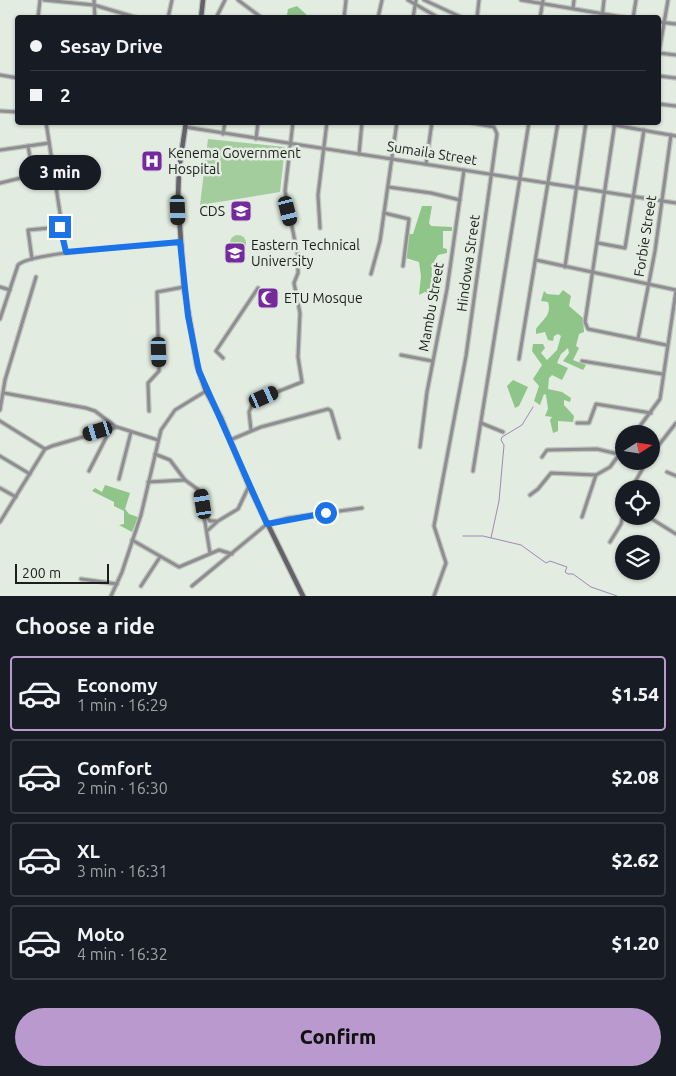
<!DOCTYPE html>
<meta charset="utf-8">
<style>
body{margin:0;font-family:Ubuntu,sans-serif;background:#20242c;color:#f1f3f6;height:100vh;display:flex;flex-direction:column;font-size:19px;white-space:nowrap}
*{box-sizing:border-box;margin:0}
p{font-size:16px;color:#9ea1a6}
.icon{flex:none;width:28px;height:28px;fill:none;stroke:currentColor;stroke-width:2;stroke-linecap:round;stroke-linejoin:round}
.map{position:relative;height:596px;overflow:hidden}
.drawer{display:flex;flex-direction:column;background:#171b24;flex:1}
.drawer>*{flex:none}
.guide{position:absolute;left:15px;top:15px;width:646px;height:110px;border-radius:5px;box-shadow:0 1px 4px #0004;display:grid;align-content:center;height:110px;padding:0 15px;background:#171b24}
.needle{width:32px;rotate:78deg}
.tools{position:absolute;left:615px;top:425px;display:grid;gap:10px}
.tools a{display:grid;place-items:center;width:45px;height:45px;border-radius:50%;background:#171b24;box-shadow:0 1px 4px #0004;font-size:25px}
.scale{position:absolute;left:15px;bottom:12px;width:94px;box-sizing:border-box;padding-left:5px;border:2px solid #1b1f1b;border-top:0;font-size:14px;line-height:18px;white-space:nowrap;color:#1b1f1b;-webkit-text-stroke:4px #e2ece0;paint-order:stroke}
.end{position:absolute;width:22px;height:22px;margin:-11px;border:6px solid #1a73e8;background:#fff;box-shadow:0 0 0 2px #fff}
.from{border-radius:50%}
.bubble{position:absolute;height:35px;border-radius:18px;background:#171b24;box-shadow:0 1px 4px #0004;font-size:16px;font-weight:800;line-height:35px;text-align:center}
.car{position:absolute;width:15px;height:30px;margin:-15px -8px;border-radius:6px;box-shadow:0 0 4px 1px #0007;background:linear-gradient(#222 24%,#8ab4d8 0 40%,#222 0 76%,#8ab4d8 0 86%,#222 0)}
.guide b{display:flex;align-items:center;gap:18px;height:48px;font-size:19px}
.guide b+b{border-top:1px solid #363941}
.guide i{width:12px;height:12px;background:#f1f3f6}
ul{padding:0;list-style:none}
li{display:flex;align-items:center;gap:15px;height:75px;margin:0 10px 8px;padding:0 5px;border:2px solid #363941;border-radius:5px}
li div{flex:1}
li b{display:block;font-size:19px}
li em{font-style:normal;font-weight:800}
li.current{border-color:#b999ce}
li>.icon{width:45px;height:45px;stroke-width:1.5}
h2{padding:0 15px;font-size:22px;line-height:60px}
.primary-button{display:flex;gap:10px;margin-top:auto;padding:10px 15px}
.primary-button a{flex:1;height:58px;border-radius:30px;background:#b999ce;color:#111;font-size:20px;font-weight:800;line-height:58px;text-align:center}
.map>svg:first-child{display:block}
</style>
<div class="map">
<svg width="676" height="596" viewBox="0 0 676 596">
<rect width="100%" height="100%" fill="#e2ece0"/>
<!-- green -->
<g fill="#a3cd9d">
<polygon points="208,139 285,147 280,192 200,205"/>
<circle cx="238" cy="243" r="8"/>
</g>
<!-- forest -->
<g fill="#8fc588">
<polygon points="297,6 309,17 289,17 287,15 288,9"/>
<path d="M422 206H432L429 223 431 226 452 227V231H443V248L447 249V253L438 255C427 272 433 276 436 293L434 296 425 292 419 295 421 276 419 262 406 258 409 234H413Z"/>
<path d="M563 290 571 296 569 306 583 318 584 332 579 334 576 346 579 348 573 360 586 365 583 370 563 361 569 353 568 348 561 354 557 363 568 368 562 380 552 375 549 378 548 389 562 392 571 398 570 402 564 400V405L574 416 573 422 558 421V431L553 433 550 420 552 417 545 416 548 409 546 395 544 394 540 405 534 401 539 386 533 379 542 365 532 351 533 344H543L545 348 541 353 547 360 557 350 561 336 558 334 554 336 553 341 548 340 545 332 536 334V329C543 319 552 315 548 302L541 301 544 291 547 294 559 295Z"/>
<polygon points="513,380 528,387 519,406 515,408 507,386"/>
<polygon points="105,485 130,493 125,509 129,514 138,517 132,532 119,525 124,524 124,511 114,506 114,502 92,491 95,488 102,492"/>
</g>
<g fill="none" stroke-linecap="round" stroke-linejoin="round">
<!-- stream -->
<g stroke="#a188b6" stroke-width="1">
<polyline points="463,536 483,536 521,545 546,563 550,561 567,567 565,572 568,574 573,574 591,587 617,596"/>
<polyline points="491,538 499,501 504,445 501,440 502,437 522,425 533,407"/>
</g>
<!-- street casing -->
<g stroke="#bec7bd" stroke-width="5.5">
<g id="street">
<polyline points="44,0 94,5 138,18"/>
<polyline points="94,0 95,18"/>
<polyline points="238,0 262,18"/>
<polyline points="408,0 439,18"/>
<polyline points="424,0 463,18"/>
<polyline points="521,0 628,18"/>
<polyline points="573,8 574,0"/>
<polyline points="38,18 40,0"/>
<polyline points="168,18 172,0"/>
<polyline points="216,18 225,0"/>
<polyline points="344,18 346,0"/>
<polyline points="378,18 382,0"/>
<polyline points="413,18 416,0"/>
<polyline points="477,18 479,0"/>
<polyline points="540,18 543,0"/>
<polyline points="602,18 604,0"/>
<polyline points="633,18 636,0"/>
<polyline points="659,22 676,24"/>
<polyline points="659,52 668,0"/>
<polyline points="659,53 676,55"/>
<polyline points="0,75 18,78"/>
<polyline points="659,76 676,78"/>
<polyline points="659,104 676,106"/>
<polyline points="0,111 18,112"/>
<polyline points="46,122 66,252"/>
<polyline points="615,122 585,322 588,329 666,345"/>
<polyline points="614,125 676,136"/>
<polyline points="185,127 676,203"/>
<polyline points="223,134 225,122"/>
<polyline points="256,139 258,122"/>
<polyline points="28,146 35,185"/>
<polyline points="0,150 49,143"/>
<polyline points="359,154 362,122"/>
<polyline points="426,164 432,122"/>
<polyline points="0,183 33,175"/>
<polyline points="388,187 431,193 460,200"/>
<polyline points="384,213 409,219 403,266"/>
<polyline points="320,228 318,195 327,122"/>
<polyline points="598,243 625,248 644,130"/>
<polyline points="32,259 28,230 60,227"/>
<polyline points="536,260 676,290"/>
<polyline points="565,267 586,122"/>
<polyline points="371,274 380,241 397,122"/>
<polyline points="0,287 10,290"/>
<path d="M0 319 18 265C32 251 153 246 181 242"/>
<polyline points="638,339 655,251 671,135"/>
<polyline points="401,355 432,361"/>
<polyline points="223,358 216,351 258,288"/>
<polyline points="519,359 558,122"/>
<polyline points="582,361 662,374"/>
<polyline points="4,393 86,408 95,411 116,427"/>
<polyline points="0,410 5,380 36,277"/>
<polyline points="149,411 148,383 159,371 157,292 184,287"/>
<polyline points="0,421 45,449"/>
<polyline points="481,423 503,432"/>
<polyline points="577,423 589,423 596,404 651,413"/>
<polyline points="251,430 249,412 254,401 302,382 298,357 300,313 294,283 298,273 298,257 285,191 293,122"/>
<polyline points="634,434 660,399 676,291"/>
<polyline points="230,440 261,427 328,409 331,411 339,438"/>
<polyline points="420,447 427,392 447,289 464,170"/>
<polyline points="155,454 170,460 185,480 200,491 210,553"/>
<polyline points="651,455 676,423"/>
<polyline points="0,456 30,474"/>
<polyline points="542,457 547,450 597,449 618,454"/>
<polyline points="89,471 111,428"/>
<polyline points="473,471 529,122"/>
<polyline points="667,472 676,476"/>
<polyline points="119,479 131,432"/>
<polyline points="148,482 185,480"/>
<polyline points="0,488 16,497"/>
<polyline points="631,489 647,461"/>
<polyline points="530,495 538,489 551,473 596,475 610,467 624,448"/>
<polyline points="205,515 210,521 216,521"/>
<polyline points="647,516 676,534"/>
<polyline points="582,517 596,475"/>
<polyline points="0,522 45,449 52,446 117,427 158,440"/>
<polyline points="207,531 218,521 238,509 249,486"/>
<polyline points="132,540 179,567 219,550 232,554"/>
<polyline points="610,542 621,524 624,510"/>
<polyline points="81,579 117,584"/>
<polyline points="141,586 160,557"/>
<polyline points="192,586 267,524 288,518 362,508"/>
<polyline points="111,596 122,572 141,515 161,430 175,410 206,391"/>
<polyline points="434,596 446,563 434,526 466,356 497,134 494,127 468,122"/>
</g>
</g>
<!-- secondary casing -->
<g stroke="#bec7bd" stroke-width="7">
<g id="secondary">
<polyline points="201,18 203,0"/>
<polyline points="186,122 179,169 178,198 184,287 197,365 206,391 221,418 249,486 303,596"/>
</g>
</g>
<!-- street -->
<use href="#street" stroke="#8f8c92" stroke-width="3"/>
<!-- secondary -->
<use href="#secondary" stroke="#656168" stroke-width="4.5"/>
</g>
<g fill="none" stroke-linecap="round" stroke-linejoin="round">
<!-- route -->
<polyline stroke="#1a73e8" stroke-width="6" points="60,227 66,252 180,242 188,316 199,371 267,524 326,513"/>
</g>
<!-- icons -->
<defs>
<g id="hospital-square" transform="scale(1.125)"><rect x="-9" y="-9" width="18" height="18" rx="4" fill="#742a9d" stroke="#e2ece0"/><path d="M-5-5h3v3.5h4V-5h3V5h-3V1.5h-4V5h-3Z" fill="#fff"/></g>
<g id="university-square" transform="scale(1.125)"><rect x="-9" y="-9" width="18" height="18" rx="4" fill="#742a9d" stroke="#e2ece0"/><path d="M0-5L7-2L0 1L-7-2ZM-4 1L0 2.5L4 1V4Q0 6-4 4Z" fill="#fff"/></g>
<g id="mosque-square" transform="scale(1.125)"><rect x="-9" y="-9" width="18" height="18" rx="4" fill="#742a9d" stroke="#e2ece0"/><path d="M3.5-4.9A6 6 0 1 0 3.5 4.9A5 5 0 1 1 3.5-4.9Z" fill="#fff"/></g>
</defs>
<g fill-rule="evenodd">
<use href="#hospital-square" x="152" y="161"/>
<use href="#university-square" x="241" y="211"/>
<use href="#university-square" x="235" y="253"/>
<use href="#mosque-square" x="268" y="298"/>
</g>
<g text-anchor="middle" stroke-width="5" stroke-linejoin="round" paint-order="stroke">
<!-- poi labels -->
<g font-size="14" fill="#1b1f1b" stroke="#e2ece0" text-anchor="start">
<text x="168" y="158">Kenema Government<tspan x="168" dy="16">Hospital</tspan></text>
<text x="225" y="216" text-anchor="end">CDS</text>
<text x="251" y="250">Eastern Technical<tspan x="251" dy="16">University</tspan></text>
<text x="284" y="303">ETU Mosque</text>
</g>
<!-- street labels -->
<g font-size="14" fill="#1b1f1b" stroke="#e2ece0">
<text transform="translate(432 153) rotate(9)" y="5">Sumaila Street</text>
<text transform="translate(645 236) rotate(-81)" y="5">Forbie Street</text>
<text transform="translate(468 263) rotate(-82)" y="5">Hindowa Street</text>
<text transform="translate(431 307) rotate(-80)" y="5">Mambu Street</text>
</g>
</g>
</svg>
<div class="tools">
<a><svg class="needle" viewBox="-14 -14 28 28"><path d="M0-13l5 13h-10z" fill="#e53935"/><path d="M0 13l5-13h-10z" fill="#9ea1a6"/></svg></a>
<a><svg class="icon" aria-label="locate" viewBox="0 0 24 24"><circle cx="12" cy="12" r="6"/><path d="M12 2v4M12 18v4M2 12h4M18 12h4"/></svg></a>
<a><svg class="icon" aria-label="layers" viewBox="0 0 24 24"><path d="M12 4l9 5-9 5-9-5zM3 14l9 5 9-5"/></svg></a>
</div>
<div class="scale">200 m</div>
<i class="end from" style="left:326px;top:513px"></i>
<i class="end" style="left:60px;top:227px"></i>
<div class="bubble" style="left:19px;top:155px;width:82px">3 min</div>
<i class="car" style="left:178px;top:210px;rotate:178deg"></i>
<i class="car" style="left:288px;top:211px;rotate:166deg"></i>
<i class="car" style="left:159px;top:352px;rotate:178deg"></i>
<i class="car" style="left:264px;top:397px;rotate:66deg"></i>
<i class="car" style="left:98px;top:431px;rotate:253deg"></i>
<i class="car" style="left:203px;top:504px;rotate:351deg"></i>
<div class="guide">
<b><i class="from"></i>Sesay Drive</b>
<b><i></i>2</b>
</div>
</div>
<section class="drawer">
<h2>Choose a ride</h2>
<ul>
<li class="current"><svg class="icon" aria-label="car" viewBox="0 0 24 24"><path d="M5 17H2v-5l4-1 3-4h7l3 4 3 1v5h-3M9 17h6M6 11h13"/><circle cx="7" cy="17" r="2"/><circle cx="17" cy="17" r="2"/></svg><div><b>Economy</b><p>1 min · 16:29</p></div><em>$1.54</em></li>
<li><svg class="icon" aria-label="car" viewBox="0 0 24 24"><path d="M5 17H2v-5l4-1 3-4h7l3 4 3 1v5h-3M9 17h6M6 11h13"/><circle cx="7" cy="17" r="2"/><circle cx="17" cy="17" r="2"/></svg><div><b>Comfort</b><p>2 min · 16:30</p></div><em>$2.08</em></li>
<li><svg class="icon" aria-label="car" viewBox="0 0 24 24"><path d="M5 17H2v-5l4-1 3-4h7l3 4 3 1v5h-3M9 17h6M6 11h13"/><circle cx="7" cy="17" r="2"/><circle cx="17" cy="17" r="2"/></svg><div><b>XL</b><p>3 min · 16:31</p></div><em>$2.62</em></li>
<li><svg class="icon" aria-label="car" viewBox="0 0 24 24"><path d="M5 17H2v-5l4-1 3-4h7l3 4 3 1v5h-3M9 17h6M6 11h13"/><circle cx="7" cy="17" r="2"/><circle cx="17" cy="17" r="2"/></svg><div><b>Moto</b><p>4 min · 16:32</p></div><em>$1.20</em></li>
</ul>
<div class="primary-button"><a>Confirm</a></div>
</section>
